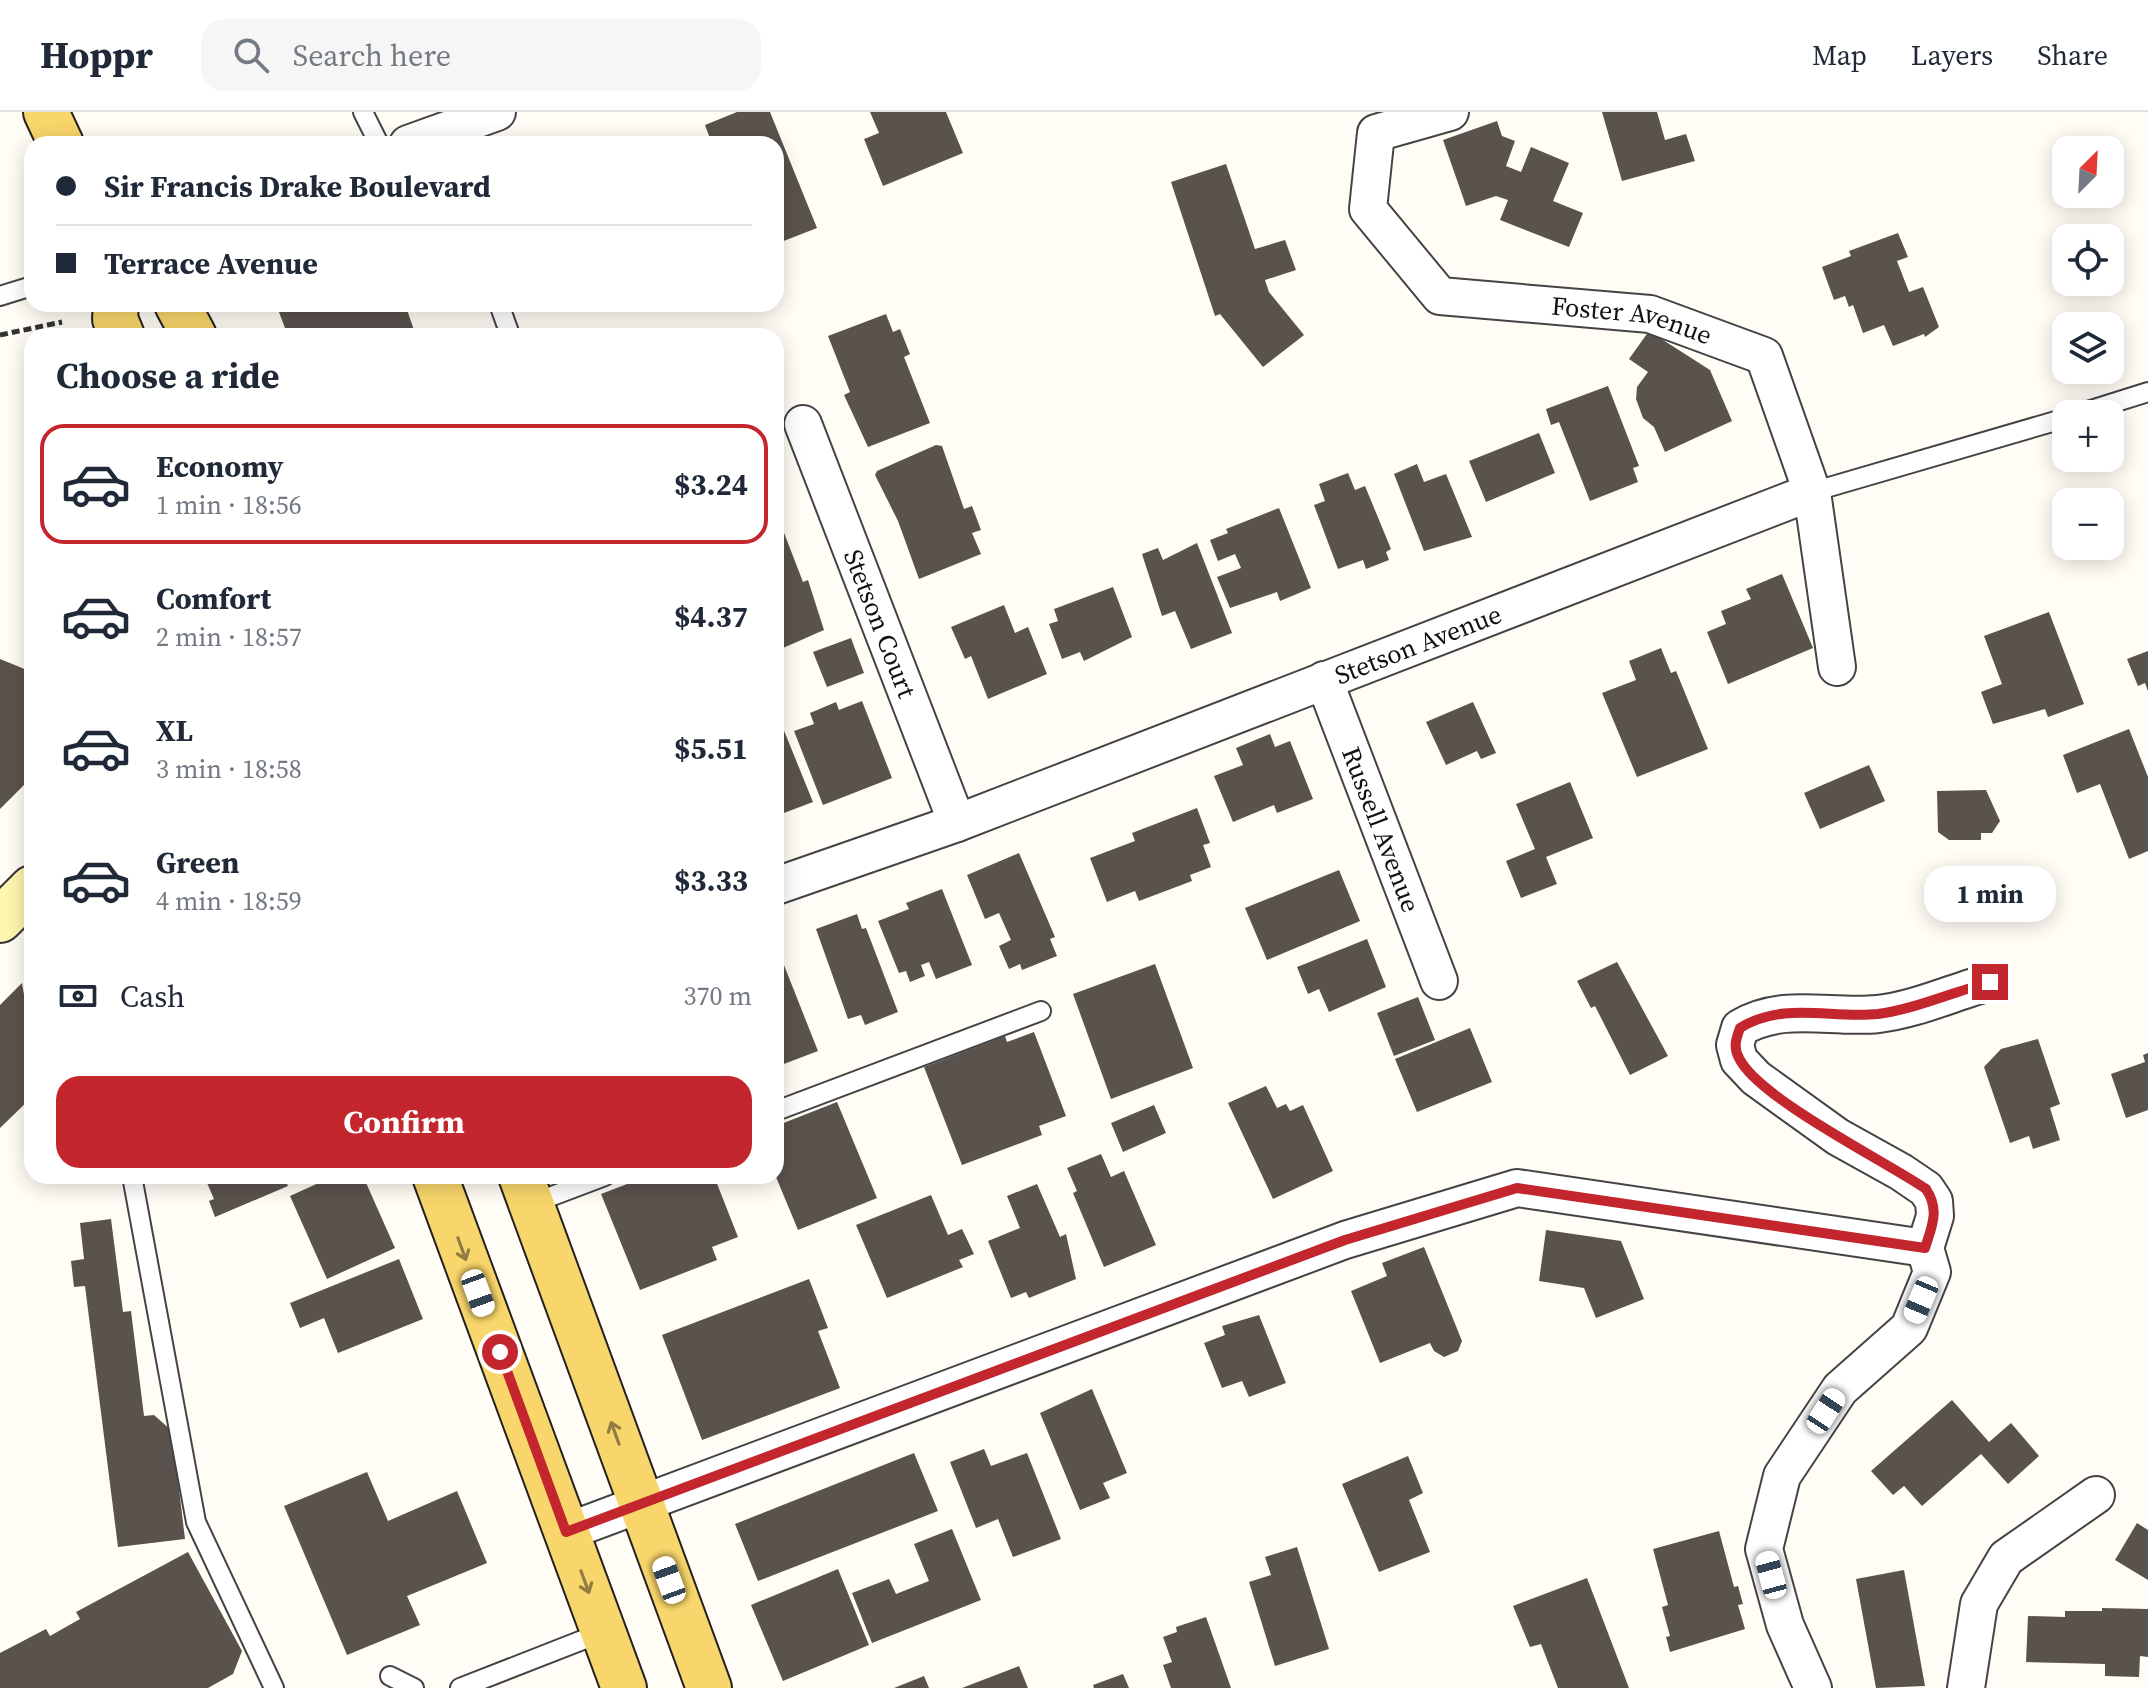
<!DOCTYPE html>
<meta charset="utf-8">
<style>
body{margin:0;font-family:"Source Serif 4",serif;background:#f6f6f7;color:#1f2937;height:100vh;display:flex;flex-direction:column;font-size:30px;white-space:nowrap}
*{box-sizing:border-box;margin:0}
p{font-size:26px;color:#747a83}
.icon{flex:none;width:44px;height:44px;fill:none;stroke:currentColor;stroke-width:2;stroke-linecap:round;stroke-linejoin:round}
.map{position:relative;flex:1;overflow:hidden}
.drawer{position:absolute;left:24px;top:216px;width:760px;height:856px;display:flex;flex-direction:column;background:#fff;border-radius:24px;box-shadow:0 4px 20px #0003}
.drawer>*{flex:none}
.top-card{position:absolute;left:24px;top:24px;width:760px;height:176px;border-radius:24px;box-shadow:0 4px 20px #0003;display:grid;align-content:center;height:176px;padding:0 32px;background:#fff}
.needle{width:52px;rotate:24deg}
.buttons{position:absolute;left:2052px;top:24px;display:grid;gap:16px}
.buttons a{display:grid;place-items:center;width:72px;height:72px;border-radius:16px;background:#fff;box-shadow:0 4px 20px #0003;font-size:40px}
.end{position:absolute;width:36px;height:36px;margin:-18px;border:10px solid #c4262e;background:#fff;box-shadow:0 0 0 4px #fff}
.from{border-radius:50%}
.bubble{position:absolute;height:56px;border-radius:24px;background:#fff;box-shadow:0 4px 20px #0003;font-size:26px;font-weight:700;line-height:56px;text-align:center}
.car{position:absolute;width:24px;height:48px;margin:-24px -12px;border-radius:10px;box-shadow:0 0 6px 2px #0007;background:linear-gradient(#fff 24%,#345 0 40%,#fff 0 76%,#345 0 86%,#fff 0)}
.top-card b{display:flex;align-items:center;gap:28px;height:76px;font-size:30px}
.top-card b+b{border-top:2px solid #e0e1e3}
.top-card i{width:20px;height:20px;background:#1f2937}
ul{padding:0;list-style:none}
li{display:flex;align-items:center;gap:24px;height:120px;margin:0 16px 12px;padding:0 16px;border:4px solid transparent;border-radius:24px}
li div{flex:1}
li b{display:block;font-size:30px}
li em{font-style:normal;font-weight:700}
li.active{border-color:#c4262e}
li>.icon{width:72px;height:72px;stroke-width:1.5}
h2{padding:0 32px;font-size:36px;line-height:96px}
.pay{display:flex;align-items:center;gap:20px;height:88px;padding:0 32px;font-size:30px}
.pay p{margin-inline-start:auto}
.action{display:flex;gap:16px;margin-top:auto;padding:16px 32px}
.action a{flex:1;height:92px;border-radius:24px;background:#c4262e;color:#fff;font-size:32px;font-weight:700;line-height:92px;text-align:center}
header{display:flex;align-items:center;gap:48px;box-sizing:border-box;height:112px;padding:0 40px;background:#fff;border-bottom:2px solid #e0e1e3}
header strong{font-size:38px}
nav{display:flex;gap:44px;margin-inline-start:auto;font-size:28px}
.search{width:560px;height:72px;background:#f6f6f7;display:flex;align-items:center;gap:20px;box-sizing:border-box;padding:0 28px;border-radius:24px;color:#747a83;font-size:30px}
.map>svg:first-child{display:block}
</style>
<header>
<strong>Hoppr</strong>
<div class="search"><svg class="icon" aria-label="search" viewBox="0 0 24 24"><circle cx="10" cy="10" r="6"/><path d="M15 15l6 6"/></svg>Search here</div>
<nav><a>Map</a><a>Layers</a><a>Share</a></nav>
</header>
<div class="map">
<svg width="2148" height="1576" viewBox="0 0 2148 1576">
<rect width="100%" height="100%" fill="#fffdf5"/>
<!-- building -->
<g fill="#5a524d">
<polygon points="737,0 770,0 817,116 776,132 776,32 712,32 705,13"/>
<polygon points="870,0 946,0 963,41 883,74 864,27 879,21"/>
<polygon points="1602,0 1657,0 1665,28 1686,22 1695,49 1622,69"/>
<polygon points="1497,9 1502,24 1515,29 1506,54 1521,60 1531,35 1569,51 1553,89 1583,101 1569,135 1500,108 1508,88 1496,84 1466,94 1443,28"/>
<polygon points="1226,52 1255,137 1285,128 1296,158 1265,168 1269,180 1304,223 1263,255 1220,202 1215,204 1171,70"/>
<polygon points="1898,121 1908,145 1897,149 1909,180 1923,175 1939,215 1925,225 1924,222 1893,234 1884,213 1863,221 1853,193 1849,195 1845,184 1834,188 1822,155 1851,144 1849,139"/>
<polygon points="276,192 405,192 416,224 288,224"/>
<polygon points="886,202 893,220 900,217 910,242 904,245 930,311 868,335 844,283 850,280 828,224"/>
<polygon points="1649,219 1710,258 1732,309 1665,340 1654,315 1643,306 1636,287 1637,275 1648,260 1629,247"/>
<polygon points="1608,274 1639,354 1633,356 1638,370 1590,389 1559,310 1551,313 1546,297"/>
<polygon points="1539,321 1555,361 1486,390 1469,349"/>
<polygon points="936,333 942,334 964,397 972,394 981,418 972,421 981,442 919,467 898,409 875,363 877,359"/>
<polygon points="1417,352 1424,370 1446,362 1472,425 1424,439 1394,362"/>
<polygon points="1348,361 1355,378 1365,374 1391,437 1386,440 1389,448 1366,457 1363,448 1338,457 1314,393 1325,389 1319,372"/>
<polygon points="1279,396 1311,476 1280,489 1277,480 1230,496 1217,465 1241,456 1235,442 1218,449 1210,428 1228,421 1226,417"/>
<polygon points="776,400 803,470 808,468 824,518 783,536 782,533 776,535"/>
<polygon points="1197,431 1232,521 1191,537 1175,499 1162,504 1142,442 1158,436 1163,448"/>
<polygon points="1782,462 1813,536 1728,572 1707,520 1726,512 1721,499 1751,487 1746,477"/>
<polygon points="1113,475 1132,525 1084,549 1080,540 1062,547 1049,512 1058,509 1054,497"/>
<polygon points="1004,493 1015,521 1028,515 1047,562 988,587 971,544 965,547 951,515"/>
<polygon points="2049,500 2084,592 2048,605 2045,597 1993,612 1981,580 2002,572 1984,524"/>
<polygon points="851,526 864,561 827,575 813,540"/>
<polygon points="1661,536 1671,561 1676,559 1708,637 1637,665 1602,581 1636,568 1629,549"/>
<polygon points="2148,539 2148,579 2145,571 2138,574 2127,547"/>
<polygon points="0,547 32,560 32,665 0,697"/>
<polygon points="862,589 892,666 823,693 794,619 814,612 810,601 836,590 839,598"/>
<polygon points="1473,590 1496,641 1481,647 1477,639 1446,653 1426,610"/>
<polygon points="776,599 813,690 776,704"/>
<polygon points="2129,617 2148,665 2148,739 2129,747 2100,672 2077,681 2063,643"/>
<polygon points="1270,622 1275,635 1290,629 1313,687 1277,701 1274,693 1233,710 1214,664 1243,653 1236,636"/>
<polygon points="1869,653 1885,689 1820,717 1804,681"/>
<polygon points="1570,670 1593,726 1546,745 1557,772 1521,786 1506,749 1535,737 1516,692"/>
<polygon points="1986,678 2000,709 1992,721 1981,721 1981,728 1949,728 1938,720 1937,679"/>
<polygon points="1197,696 1210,731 1203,733 1211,755 1190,763 1192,769 1139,789 1135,779 1107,790 1090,746 1135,729 1132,721"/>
<polygon points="1019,741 1055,825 1050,827 1057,844 1022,858 1020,852 1009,857 999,834 1011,828 999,801 985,807 967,763"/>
<polygon points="1339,758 1360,809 1267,848 1245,796"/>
<polygon points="942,777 972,853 936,867 929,850 921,853 925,864 910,870 906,859 899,861 878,809 909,797 906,791"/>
<polygon points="857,802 862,817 866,816 898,900 865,913 861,903 848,907 816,817"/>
<polygon points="1367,827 1386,875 1329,900 1319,877 1308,882 1297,855"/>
<polygon points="776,833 818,939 776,955"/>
<polygon points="1617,850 1668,944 1630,963 1595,894 1591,896 1577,869"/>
<polygon points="1155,852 1193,956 1111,987 1073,882"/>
<polygon points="22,871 32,929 32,985 0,1016 0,893"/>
<polygon points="1418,885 1435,928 1394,944 1377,901"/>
<polygon points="1470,916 1492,970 1417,1000 1395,947"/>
<polygon points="1034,920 1066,1004 1039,1014 1042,1023 962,1053 924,955 1005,924 1007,930"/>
<polygon points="2038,927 2060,992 2050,996 2060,1028 2033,1037 2029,1024 2010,1031 1984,955 2001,937"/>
<polygon points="2148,941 2148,998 2126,1006 2111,962 2145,950 2143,943"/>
<polygon points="1266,974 1277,996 1286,992 1290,999 1303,993 1333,1059 1273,1087 1228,991"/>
<polygon points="837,990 877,1086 798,1118 776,1065 776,1014"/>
<polygon points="1154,993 1166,1021 1123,1040 1111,1011"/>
<polygon points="1101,1042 1111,1065 1124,1059 1156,1133 1104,1155 1073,1081 1077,1079 1067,1056"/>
<polygon points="204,1064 284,1064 288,1074 215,1105 209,1089 214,1087"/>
<polygon points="334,1064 363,1064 395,1136 327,1167 290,1084"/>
<polygon points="648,1064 714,1064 738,1125 712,1135 717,1148 640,1178 601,1082"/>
<polygon points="1037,1072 1060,1125 1066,1122 1076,1167 1029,1186 1026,1180 1011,1186 988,1129 1020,1116 1007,1084"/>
<polygon points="931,1083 948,1123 962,1117 974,1142 959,1148 963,1155 887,1186 856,1113"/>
<polygon points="111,1107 123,1200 131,1199 144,1304 154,1303 172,1319 185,1427 118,1435 85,1174 74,1175 71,1149 84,1147 80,1111"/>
<polygon points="1546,1118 1621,1129 1644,1187 1596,1206 1584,1176 1539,1169"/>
<polygon points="1424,1135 1462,1229 1458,1239 1444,1245 1434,1239 1430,1231 1380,1251 1351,1179 1387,1164 1382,1151"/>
<polygon points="399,1147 423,1207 338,1241 324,1206 300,1216 290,1191"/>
<polygon points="809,1167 828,1216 818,1219 840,1276 702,1328 662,1223"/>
<polygon points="1259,1203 1286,1271 1249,1285 1242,1269 1222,1276 1204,1231 1225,1223 1222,1214"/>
<polygon points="1092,1277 1127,1361 1103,1371 1110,1386 1080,1398 1040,1301"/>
<polygon points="1952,1288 1989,1330 2011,1311 2039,1344 2008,1372 1981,1342 1922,1394 1904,1374 1893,1383 1871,1359"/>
<polygon points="984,1337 991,1354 1027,1341 1061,1427 1013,1445 998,1407 976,1416 950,1350"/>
<polygon points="914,1341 938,1399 758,1469 735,1412"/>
<polygon points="1408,1344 1423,1381 1409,1388 1430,1440 1379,1460 1342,1372"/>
<polygon points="367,1360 388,1409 457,1379 487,1451 407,1484 420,1513 347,1543 284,1394"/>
<polygon points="2137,1411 2148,1418 2148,1468 2115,1448"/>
<polygon points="952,1417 981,1488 872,1531 852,1481 889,1467 896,1482 929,1469 914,1432"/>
<polygon points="1719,1419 1734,1475 1738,1474 1743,1492 1738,1493 1745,1517 1670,1540 1666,1525 1670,1524 1662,1495 1668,1493 1653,1437"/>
<polygon points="1297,1435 1329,1537 1275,1554 1249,1470 1271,1463 1265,1445"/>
<polygon points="188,1440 242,1539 233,1562 208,1576 0,1576 0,1541 46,1517 50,1524 80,1507 76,1500"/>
<polygon points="838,1457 869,1533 783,1569 751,1493"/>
<polygon points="1904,1458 1925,1574 1876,1576 1856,1467"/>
<polygon points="1587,1466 1629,1576 1558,1576 1541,1532 1530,1535 1513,1494"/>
<polygon points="2102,1496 2148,1497 2148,1545 2140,1544 2139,1565 2105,1564 2105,1552 2026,1550 2028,1504 2065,1505 2065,1499 2102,1499"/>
<polygon points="1206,1505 1231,1576 1171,1576 1163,1553 1172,1550 1163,1525 1177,1520 1176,1515"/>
<polygon points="1019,1554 1028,1576 962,1576"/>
<polygon points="1123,1562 1129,1576 1094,1576 1093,1573"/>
<polygon points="924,1564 929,1576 894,1576"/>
</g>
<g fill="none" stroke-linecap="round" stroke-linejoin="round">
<!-- service casing -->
<g stroke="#444" stroke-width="22">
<g id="service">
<polyline points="363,0 379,32"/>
<polyline points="0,184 32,174"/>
<polyline points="499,192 509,220"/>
<polyline points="2078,302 2148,280"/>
<polyline points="1812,380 2066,306"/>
<polyline points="776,999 1041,899"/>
<polyline points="132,1064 196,1410 274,1576"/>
<polyline points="531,1092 605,1064"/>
<polyline points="390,1564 414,1576"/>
<polyline points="460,1576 603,1520"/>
</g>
</g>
<!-- minor casing -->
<g stroke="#444" stroke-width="40">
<g id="minor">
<path id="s1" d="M1450 0 1376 21 1368 97 1440 184 1650 202 1764 244 1812 380 1837 555"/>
<polyline points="408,32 497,0"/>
<path id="s2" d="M803 312 957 711"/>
<path id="s3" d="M1324 568 1439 869"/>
<path id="s4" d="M776 774 957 711 1812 380"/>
<polyline points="566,1420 1345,1128 1517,1076 1925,1136"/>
<path d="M1813 1576 1785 1513 1764 1437 1782 1364 1840 1277 1909 1216 1932 1160 1925 1136 1935 1104 1934 1089 1926 1077 1901 1060 1838 1025 1756 966 1739 948 1735 933 1740 916C1784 890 1830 907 1878 902 1915 898 1954 880 1990 870"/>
<polyline points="1966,1576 1979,1492 2006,1446 2096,1383"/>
</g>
</g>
<!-- secondary casing -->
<g stroke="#333" stroke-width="48">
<polyline id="secondary" points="0,808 32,776"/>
</g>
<!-- primary casing -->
<g stroke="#222" stroke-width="48">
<g id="primary">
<polyline points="46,0 61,32"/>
<polyline points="116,192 115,207 122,224"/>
<polyline points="177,192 194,224"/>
<polyline points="435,1064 624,1576"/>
<polyline points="521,1064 709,1576"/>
</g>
</g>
<!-- path -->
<polyline stroke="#333" stroke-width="5" stroke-dasharray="8 4" stroke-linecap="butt" points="0,223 62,210"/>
<!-- service -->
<use href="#service" stroke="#fff" stroke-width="18"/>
<!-- minor -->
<use href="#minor" stroke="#fff" stroke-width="36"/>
<!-- secondary -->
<use href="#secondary" stroke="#fff6b0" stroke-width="44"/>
<!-- primary -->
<use href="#primary" stroke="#f9d66b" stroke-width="44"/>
</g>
<!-- one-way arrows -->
<defs><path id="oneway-shaft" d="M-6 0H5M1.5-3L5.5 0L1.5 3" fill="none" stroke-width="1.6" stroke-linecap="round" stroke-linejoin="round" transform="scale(2)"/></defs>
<g stroke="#917d42">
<use href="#oneway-shaft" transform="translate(462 1137) rotate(70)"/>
<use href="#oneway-shaft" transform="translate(615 1321) rotate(-110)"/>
<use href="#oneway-shaft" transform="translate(585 1470) rotate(70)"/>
</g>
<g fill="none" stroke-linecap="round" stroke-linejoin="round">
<!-- route -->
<path stroke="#c4262e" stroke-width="10" d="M500 1240 566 1420 1345 1128 1517 1076 1925 1136C1932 1114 1940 1098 1926 1077 1885 1049 1758 986 1739 946 1733 935 1736 927 1740 916 1784 889 1830 907 1878 902 1915 897 1954 880 1990 870"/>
</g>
<g text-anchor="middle" stroke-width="8" stroke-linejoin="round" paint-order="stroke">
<!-- street labels -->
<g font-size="26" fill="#111" stroke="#fff">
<text dy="9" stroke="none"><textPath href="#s1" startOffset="460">Foster Avenue</textPath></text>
<text dy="9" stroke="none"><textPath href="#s2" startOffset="214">Stetson Court</textPath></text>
<text dy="9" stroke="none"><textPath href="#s4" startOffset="686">Stetson Avenue</textPath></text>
<text dy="9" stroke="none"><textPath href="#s3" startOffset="160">Russell Avenue</textPath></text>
</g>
</g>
</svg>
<div class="buttons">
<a><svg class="needle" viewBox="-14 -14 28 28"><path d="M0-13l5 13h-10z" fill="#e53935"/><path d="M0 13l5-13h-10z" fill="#747a83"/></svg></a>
<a><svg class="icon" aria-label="locate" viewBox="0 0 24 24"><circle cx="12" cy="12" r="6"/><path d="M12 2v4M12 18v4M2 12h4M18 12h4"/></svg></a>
<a><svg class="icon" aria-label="layers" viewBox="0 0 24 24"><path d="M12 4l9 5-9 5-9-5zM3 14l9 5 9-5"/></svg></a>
<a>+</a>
<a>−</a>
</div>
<i class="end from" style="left:500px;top:1240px"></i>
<i class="end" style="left:1990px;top:870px"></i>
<div class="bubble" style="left:1924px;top:754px;width:132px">1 min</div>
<i class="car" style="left:478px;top:1181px;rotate:160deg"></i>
<i class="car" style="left:1921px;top:1188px;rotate:203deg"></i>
<i class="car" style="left:1826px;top:1299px;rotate:33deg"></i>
<i class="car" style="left:1771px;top:1463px;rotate:345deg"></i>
<i class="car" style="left:669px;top:1468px;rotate:340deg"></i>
<div class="top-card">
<b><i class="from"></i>Sir Francis Drake Boulevard</b>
<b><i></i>Terrace Avenue</b>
</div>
<section class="drawer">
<h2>Choose a ride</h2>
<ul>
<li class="active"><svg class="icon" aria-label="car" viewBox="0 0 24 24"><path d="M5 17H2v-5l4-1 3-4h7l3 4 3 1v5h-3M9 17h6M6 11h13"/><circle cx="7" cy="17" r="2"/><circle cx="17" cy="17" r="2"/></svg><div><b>Economy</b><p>1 min · 18:56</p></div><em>$3.24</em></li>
<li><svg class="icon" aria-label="car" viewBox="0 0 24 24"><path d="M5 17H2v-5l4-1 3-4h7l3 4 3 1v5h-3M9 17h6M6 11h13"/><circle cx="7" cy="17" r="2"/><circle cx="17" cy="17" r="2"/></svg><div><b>Comfort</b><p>2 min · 18:57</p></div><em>$4.37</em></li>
<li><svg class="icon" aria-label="car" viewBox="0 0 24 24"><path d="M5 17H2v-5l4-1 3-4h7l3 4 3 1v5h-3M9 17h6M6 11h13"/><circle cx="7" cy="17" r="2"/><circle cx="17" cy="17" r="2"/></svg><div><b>XL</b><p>3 min · 18:58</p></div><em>$5.51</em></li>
<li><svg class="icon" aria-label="car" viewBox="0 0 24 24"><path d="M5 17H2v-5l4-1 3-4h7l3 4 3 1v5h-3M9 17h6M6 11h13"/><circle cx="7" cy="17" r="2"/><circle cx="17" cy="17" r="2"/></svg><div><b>Green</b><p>4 min · 18:59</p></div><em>$3.33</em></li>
</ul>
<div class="pay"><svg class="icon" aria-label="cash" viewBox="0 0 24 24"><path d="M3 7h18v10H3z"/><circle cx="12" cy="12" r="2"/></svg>Cash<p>370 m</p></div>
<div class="action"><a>Confirm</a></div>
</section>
</div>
